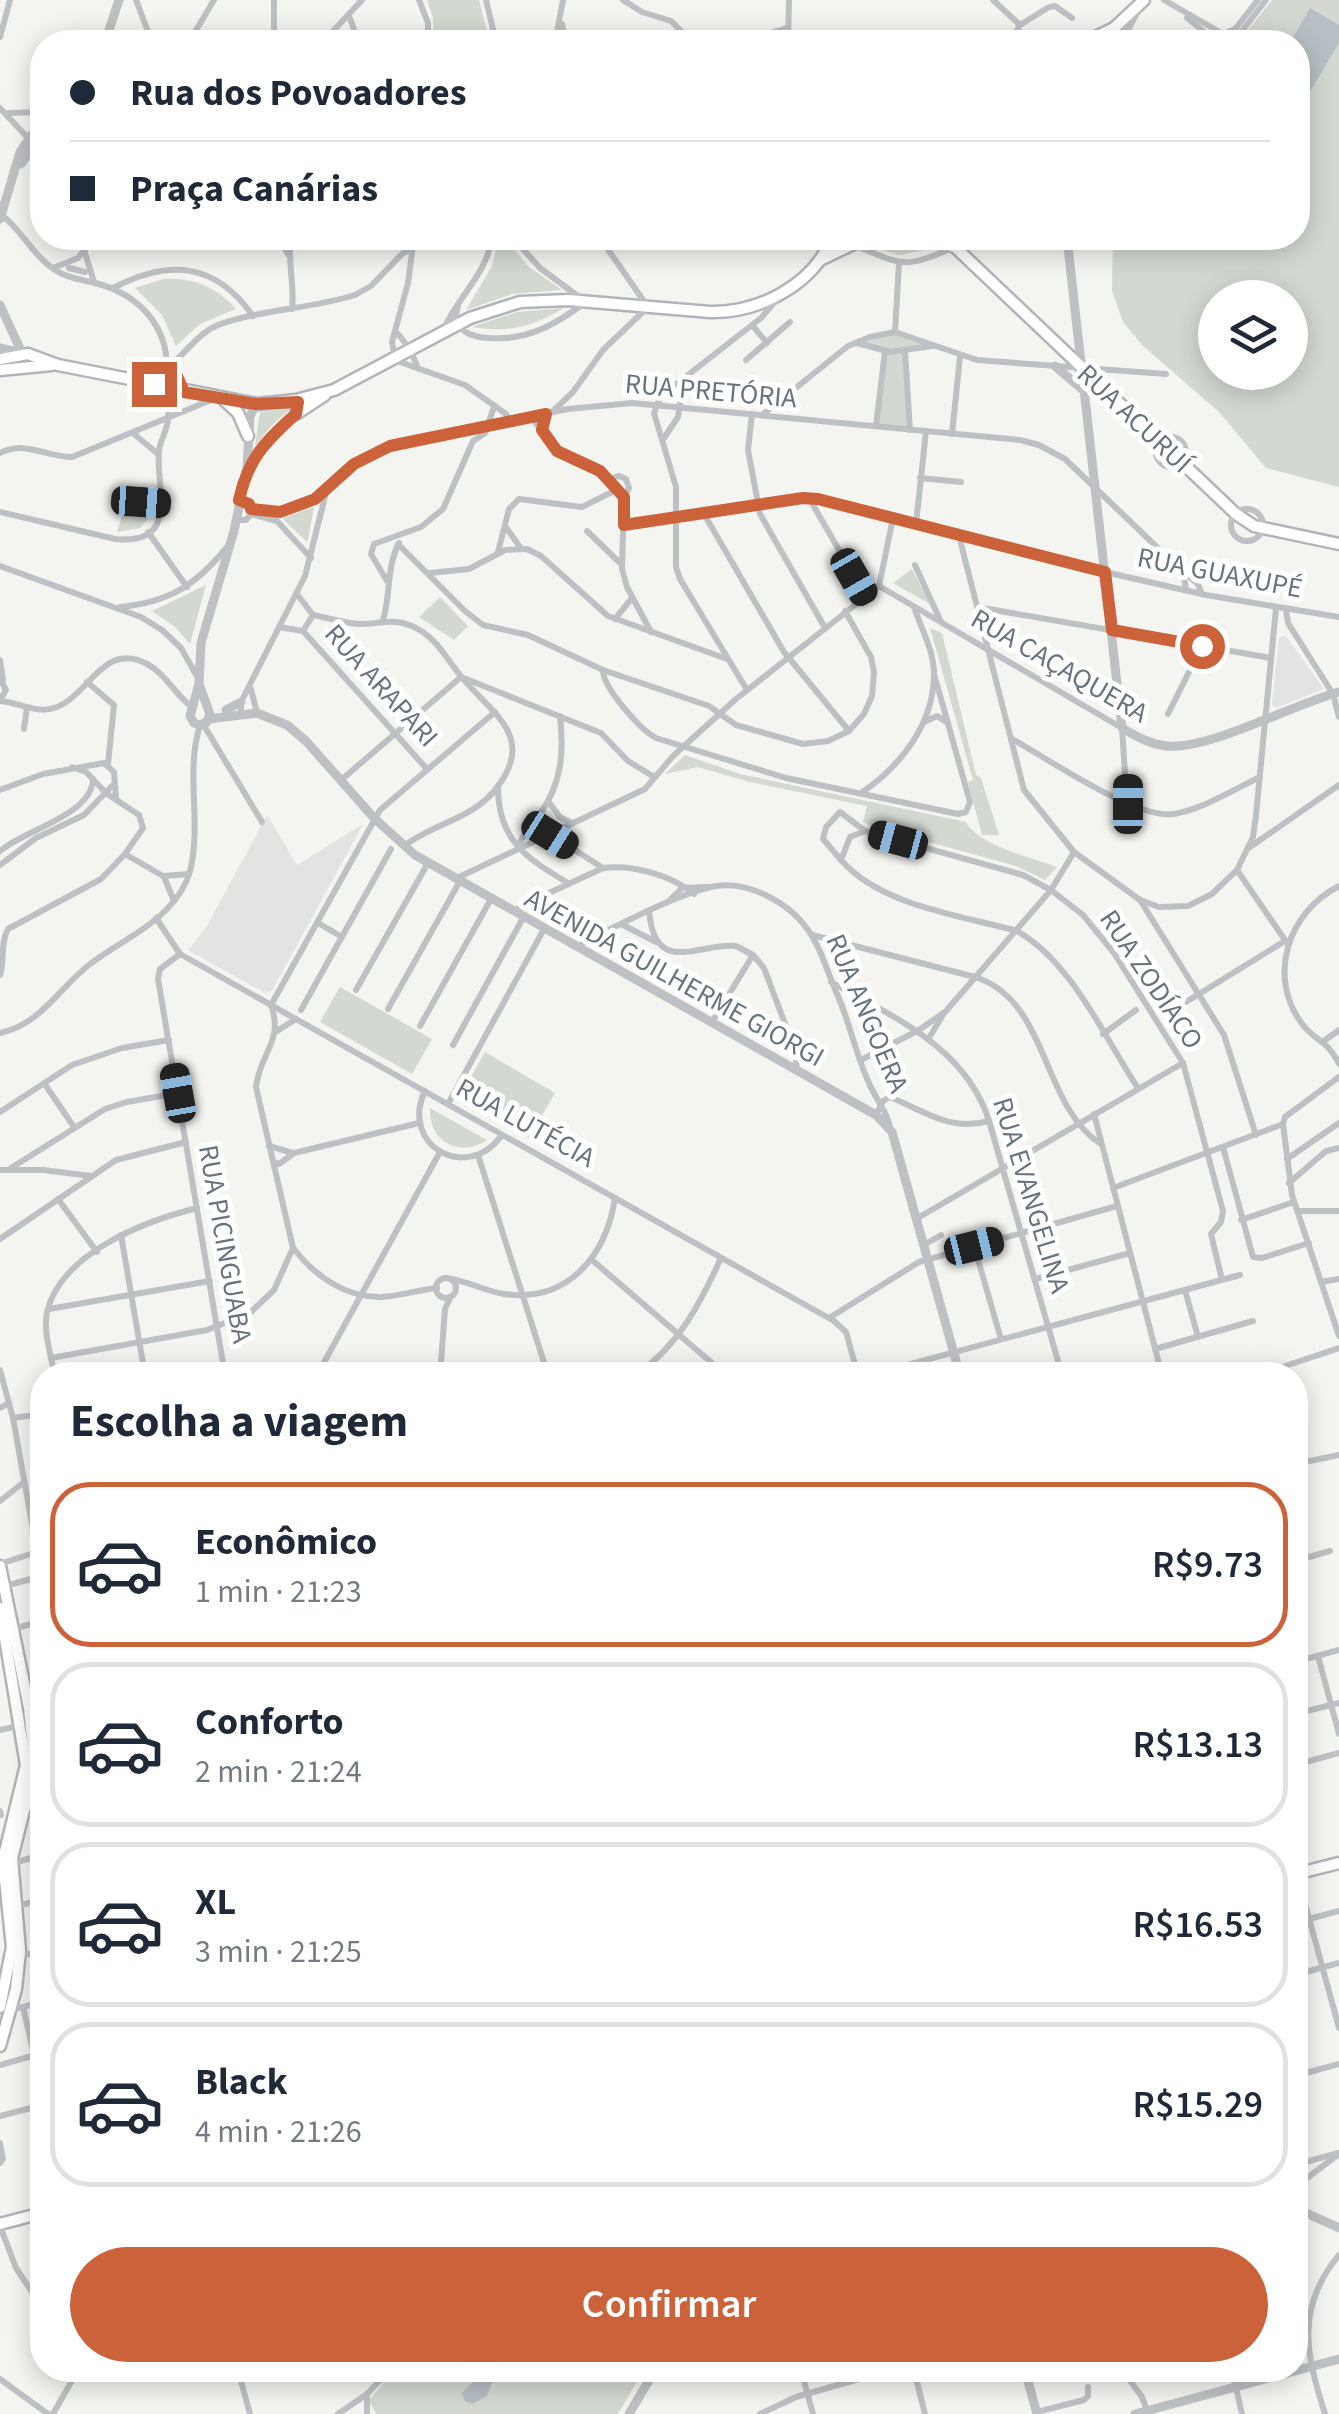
<!DOCTYPE html>
<html lang="pt">
<meta charset="utf-8">
<style>
body{margin:0;font-family:"Source Sans 3",sans-serif;background:#f2f2f3;color:#1f2937;height:100vh;display:flex;flex-direction:column;font-size:38px;white-space:nowrap}
*{box-sizing:border-box;margin:0}
p{font-size:32px;color:#747a83}
.icon{flex:none;width:55px;height:55px;fill:none;stroke:currentColor;stroke-width:2;stroke-linecap:round;stroke-linejoin:round}
.map{position:relative;flex:1;overflow:hidden}
.drawer{position:absolute;left:30px;top:1362px;width:1278px;height:1020px;display:flex;flex-direction:column;background:#fff;border-radius:40px;box-shadow:0 5px 25px #0003}
.drawer>*{flex:none}
.hud{position:absolute;left:30px;top:30px;width:1280px;height:220px;border-radius:40px;box-shadow:0 5px 25px #0003;display:grid;align-content:center;height:220px;padding:0 40px;background:#fff}
.fabs{position:absolute;left:1198px;top:280px;display:grid;gap:20px}
.fabs a{display:grid;place-items:center;width:110px;height:110px;border-radius:50%;background:#fff;box-shadow:0 5px 25px #0003;font-size:50px}
.end{position:absolute;width:45px;height:45px;margin:-22px;border:12px solid #cb623a;background:#fff;box-shadow:0 0 0 5px #fff}
.from{border-radius:50%}
.car{position:absolute;width:30px;height:60px;margin:-30px -15px;border-radius:12px;box-shadow:0 0 8px 2px #0007;background:linear-gradient(#222 24%,#8ab4d8 0 40%,#222 0 76%,#8ab4d8 0 86%,#222 0)}
.hud b{display:flex;align-items:center;gap:35px;height:95px;font-size:38px}
.hud b+b{border-top:2px solid #e0e1e3}
.hud i{width:25px;height:25px;background:#1f2937}
ul{padding:0;list-style:none}
li{display:flex;align-items:center;gap:30px;height:165px;margin:0 20px 15px;padding:0 20px;border:5px solid #e0e1e3;border-radius:40px}
li div{flex:1}
li b{display:block;font-size:38px}
li em{font-style:normal;font-weight:600}
li.active{border-color:#cb623a}
li>.icon{width:90px;height:90px;stroke-width:1.5}
h2{padding:0 40px;font-size:45px;line-height:120px}
.action{display:flex;gap:20px;margin-top:auto;padding:20px 40px}
.action a{flex:1;height:115px;border-radius:60px;background:#cb623a;color:#fff;font-size:40px;font-weight:600;line-height:115px;text-align:center}
.map>svg:first-child{display:block}
</style>
<div class="map">
<svg width="1339" height="2414" viewBox="0 0 1339 2414">
<rect width="100%" height="100%" fill="#f4f4f1"/>
<!-- built -->
<g fill="#e2e3e2">
<polygon points="1285,635 1324,689 1276,708 1272,705 1279,638"/>
<polygon points="267,815 297,865 363,824 272,991 265,993 188,950 207,926"/>
</g>
<!-- green -->
<g fill="#d3d9d1" fill-rule="evenodd">
<polygon points="427,0 479,0 490,42 434,42 433,18"/>
<path d="M1272 0H1339V487L1266 468 1219 412 1142 345 1123 322 1112 291 1113 238H1298V42H1238ZM1215 298H1290V372H1215Z"/>
<polygon points="499,238 504,238 529,267 562,290 512,294 466,310 492,266"/>
<polygon points="907,242 933,248 900,255 871,247"/>
<path d="M163 279C192 277 217 287 236 309L200 324 176 346 162 315 135 288Z"/>
<path d="M564 308C533 327 507 333 472 327L517 312Z"/>
<polygon points="893,333 931,346 890,351 857,342"/>
<polygon points="885,353 904,353 908,428 878,424"/>
<polygon points="292,408 272,425 255,446 260,412"/>
<polygon points="314,507 308,540 306,541 282,518"/>
<polygon points="131,509 155,510 140,528 117,532 122,515"/>
<polygon points="912,569 930,604 893,583"/>
<polygon points="206,585 190,644 175,627 152,611"/>
<polygon points="440,597 468,626 454,640 419,617"/>
<polygon points="930,628 942,633 976,775 981,778 999,835 982,835 968,782 973,780"/>
<path d="M685 755 740 774 966 822C977 844 1028 857 1057 867L1045 880 1016 866 874 827 863 822 867 806 750 782 698 767 665 774Z"/>
<polygon points="340,987 432,1039 412,1074 320,1022"/>
<polygon points="485,1052 555,1093 529,1138 460,1096"/>
<path d="M430 1108 437 1112 487 1140C460 1159 428 1141 430 1108Z"/>
<polygon points="395,2370 644,2370 618,2414 376,2414 369,2400"/>
</g>
<!-- water -->
<g fill="#b6bfc3">
<polygon points="1310,8 1339,25 1339,43 1304,102 1298,99 1298,42 1290,42"/>
<polygon points="471,2370 490,2370 492,2383 487,2396 472,2404 465,2401 462,2393 473,2382"/>
</g>
<g fill="none" stroke-linecap="round" stroke-linejoin="round">
<!-- secondary casing -->
<g stroke="#b1b5b9" stroke-width="15">
<g id="secondary">
<polyline points="1085,42 1114,28 1144,0"/>
<polyline points="928,238 955,247 1236,514 1254,526 1339,544"/>
<polyline points="820,260 864,239"/>
<path d="M0 359 28 354 58 365 257 404 296 400 334 390 470 318 520 302 568 300 710 312C759 313 813 285 832 238"/>
<polyline points="0,370 52,365"/>
<polyline points="144,384 156,372"/>
<polyline points="224,400 238,413 248,436"/>
<polyline points="296,414 325,395"/>
<polyline points="0,1566 29,1708 35,1767 12,1858 20,1951 16,1989 0,2046"/>
<polyline points="0,1608 26,1765 3,1860 12,1947 0,2007"/>
<polyline points="1295,1874 1339,1863"/>
<polyline points="0,2224 42,2213"/>
</g>
</g>
<!-- minor -->
<g stroke="#bec1c4" stroke-width="6">
<polyline points="136,0 152,42"/>
<polyline points="419,0 428,23 428,42"/>
<polyline points="486,0 496,42"/>
<polyline points="623,0 642,12 671,21 692,42"/>
<polyline points="993,0 1020,25"/>
<polyline points="1164,0 1223,34 1235,29 1258,0"/>
<polyline points="349,16 359,42"/>
<polyline points="1187,18 1207,34 1230,40 1242,31 1266,0"/>
<polyline points="562,24 566,42"/>
<polyline points="332,33 346,42"/>
<polyline points="0,37 10,0"/>
<polyline points="189,42 214,0"/>
<polyline points="274,42 274,0"/>
<polyline points="323,42 362,0"/>
<polyline points="555,42 563,0"/>
<polyline points="738,42 788,28"/>
<polyline points="788,42 789,0"/>
<polyline points="1011,42 1020,25 1049,7 1055,6 1072,18"/>
<polyline points="0,108 28,138 42,148"/>
<polyline points="9,113 42,112"/>
<path d="M1 215C21 228 31 254 55 270 69 279 84 280 99 284 140 296 167 326 167 368L176 374 184 392"/>
<polyline points="278,238 288,254"/>
<path d="M291 238C287 262 295 285 292 309"/>
<polyline points="414,238 408,283 392,342 395,358 400,362 465,385 506,414 509,421"/>
<polyline points="757,238 759,240"/>
<path d="M853 245C904 265 901 270 955 247L957 238"/>
<polyline points="85,253 94,282"/>
<polyline points="53,268 78,258 94,238"/>
<polyline points="69,268 85,272"/>
<path d="M113 288C169 259 215 262 253 316"/>
<path d="M458 305 455 321C463 334 474 337 489 338 528 341 556 324 586 302L540 268 513 238"/>
<polyline points="752,325 767,343"/>
<path d="M443 331C457 297 486 276 492 238"/>
<polyline points="895,332 899,263"/>
<polyline points="398,334 410,349 417,366"/>
<polyline points="857,343 890,352 932,346"/>
<polyline points="905,352 910,430"/>
<polyline points="746,360 790,322"/>
<path d="M157 372C182 363 193 335 218 325 262 309 310 309 355 295L371 286 402 254 413 248"/>
<polyline points="553,411 573,392 603,350 648,307 600,238"/>
<polyline points="752,414 748,450 760,514 825,628"/>
<polyline points="762,415 848,346 870,337 895,332 977,360 1166,374"/>
<polyline points="531,417 557,451 600,471 624,497 622,569 627,587 651,632"/>
<polyline points="876,426 885,351"/>
<polyline points="134,434 158,454"/>
<polyline points="952,434 960,357"/>
<circle cx="1171" cy="452" r="15"/>
<polyline points="664,438 678,417 684,380"/>
<path d="M0 453C27 440 45 457 72 457L216 398"/>
<polyline points="920,478 961,482"/>
<polyline points="609,479 619,476 626,479 629,488 624,497"/>
<polyline points="809,498 865,595"/>
<polyline points="119,501 163,503"/>
<polyline points="251,509 289,510 324,494"/>
<circle cx="1247" cy="525" r="16"/>
<path d="M0 512 115 539C182 546 155 485 159 451 160 440 167 431 168 420 170 410 167 399 167 389"/>
<polyline points="251,514 277,521 311,558"/>
<polyline points="704,514 784,652 849,731"/>
<polyline points="236,520 246,520 251,514 250,506 240,501"/>
<polyline points="916,524 926,431"/>
<polyline points="624,525 809,498 1105,572 1206,595 1339,617"/>
<polyline points="505,526 520,547"/>
<polyline points="587,531 622,565"/>
<polyline points="148,532 187,587"/>
<polyline points="959,536 1024,790 1074,852 1140,900 1159,907 1188,906 1212,894 1237,870 1253,837 1256,815 1276,608"/>
<polyline points="398,544 465,611 483,625 528,635 603,670 709,706 736,725 803,744 828,741 849,731 864,714 872,696 874,672 871,657 845,611"/>
<polyline points="498,552 509,509 519,499 582,507 618,489"/>
<polyline points="915,565 941,622"/>
<polyline points="0,566 141,617 162,630 181,648 199,680"/>
<polyline points="430,573 469,569 505,550 527,549 541,556 608,616 727,659"/>
<polyline points="387,581 371,554 374,544 421,527 443,509 473,441 485,433 494,407"/>
<polyline points="879,586 1122,728 1127,804"/>
<polyline points="1186,590 1183,572 1198,584 1201,592"/>
<path d="M120 607C170 602 196 585 227 547"/>
<polyline points="977,607 1271,658"/>
<polyline points="1286,610 1288,623 1333,694 1339,717"/>
<path d="M313 615C328 618 344 623 359 624 379 625 390 617 412 626 436 637 444 655 460 675 490 713 539 736 495 790 472 819 432 824 404 846"/>
<polyline points="615,619 632,598"/>
<path d="M383 620C391 594 386 568 399 543"/>
<polyline points="279,627 303,631 313,615 297,594"/>
<polyline points="303,631 427,769"/>
<polyline points="0,660 3,681"/>
<path d="M603 670C603 688 640 729 656 738L786 778 958 814 966 812 970 802 934 674"/>
<polyline points="0,679 6,690 0,700"/>
<polyline points="87,682 114,705 108,764"/>
<polyline points="251,689 257,713"/>
<polyline points="747,690 680,579 676,567 676,487 654,413 661,396 761,318 779,297"/>
<path d="M0 701C17 702 37 714 54 708 89 697 103 640 147 664 166 674 175 695 192 707"/>
<polyline points="241,713 241,702 305,576 326,493 354,464 390,446 568,409 632,403 1020,440 1039,445 1065,459 1183,572"/>
<polyline points="1168,714 1202,646"/>
<polyline points="924,722 937,716 948,723"/>
<polyline points="203,724 262,822"/>
<polyline points="24,729 27,707"/>
<path d="M1012 739C1047 758 1136 820 1174 814 1203 809 1233 790 1260 777"/>
<polyline points="340,781 461,677 601,733 628,761 654,777"/>
<path d="M498 787C498 840 526 858 568 883"/>
<polyline points="0,790 43,774 104,763 114,772 116,798"/>
<path d="M861 793C900 767 933 725 934 676 935 653 921 628 914 607"/>
<polyline points="548,801 560,817 572,823"/>
<polyline points="865,831 850,837 841,860 823,839 826,827 840,812 865,831 1023,875 1051,890 1083,915 1114,953 1183,1063 1223,1211 1221,1222 1211,1234 1222,1280"/>
<polyline points="551,835 603,868"/>
<path d="M518 847C523 834 531 825 540 814 562 783 564 752 560 716"/>
<polyline points="1250,847 1339,785"/>
<path d="M0 851C26 829 92 815 93 779"/>
<polyline points="125,854 163,876 189,874"/>
<path d="M841 860C881 906 960 915 1017 931 1072 962 1104 1037 1138 1088"/>
<polyline points="0,865 36,838 84,815 114,784"/>
<polyline points="1237,870 1287,943"/>
<polyline points="164,877 174,901"/>
<polyline points="457,878 645,789 673,756 736,699 879,586 893,518"/>
<path d="M1339 886C1288 912 1266 977 1303 1025 1317 1043 1326 1038 1339 1064"/>
<polyline points="1140,900 1224,1035 1256,1135"/>
<polyline points="668,902 682,888 708,887"/>
<path d="M649 911C655 977 697 943 736 946L753 955 764 968 795 1050 797 1070"/>
<path d="M515 912 521 906 603 868C632 864 671 875 694 894"/>
<polyline points="156,918 180,954 834,1321 846,1332 858,1375"/>
<polyline points="318,923 342,937"/>
<polyline points="623,925 656,942"/>
<path d="M812 935 975 977C1049 1000 1041 1106 1101 1144"/>
<path d="M578 948 584 942C619 925 675 895 711 887 747 879 791 903 810 933 823 952 828 975 838 996 850 1024 856 1055 869 1083 876 1100 888 1112 891 1131"/>
<polyline points="180,954 160,969 158,979 225,1375"/>
<path d="M0 975C5 960 0 943 8 929L101 879 125 854 143 828 139 815 106 793 86 772 72 767"/>
<path d="M831 982C893 1017 966 1047 989 1121L1062 1375"/>
<polyline points="356,990 428,863"/>
<polyline points="388,1009 460,881"/>
<polyline points="301,1010 391,849"/>
<polyline points="1173,1010 1285,941"/>
<polyline points="712,1022 753,955"/>
<polyline points="420,1026 491,899"/>
<polyline points="277,1031 296,1019"/>
<path d="M0 1033C40 1025 59 988 90 964 115 945 144 932 166 910 177 899 186 886 190 871 202 824 185 772 200 725"/>
<polyline points="1103,1034 1136,1010"/>
<polyline points="929,1038 944,1013"/>
<polyline points="1324,1041 1339,1030"/>
<polyline points="453,1045 523,918"/>
<polyline points="861,1060 919,1030 946,1011 1051,890 1074,852"/>
<polyline points="44,1083 74,1127"/>
<path d="M425 1091C399 1145 467 1184 502 1135"/>
<polyline points="448,1104 544,929"/>
<polyline points="0,1112 72,1065 122,1048 169,1040"/>
<polyline points="1094,1114 1162,1375"/>
<path d="M876 1115 883 1101 890 1097C924 1111 951 1132 989 1121"/>
<polyline points="1283,1124 1292,1195 1339,1336"/>
<polyline points="269,1146 293,1153"/>
<polyline points="1223,1147 1253,1257 1262,1258 1309,1243"/>
<polyline points="478,1155 548,1375"/>
<polyline points="1287,1159 1339,1123"/>
<polyline points="274,1162 279,1164 294,1153 419,1123"/>
<polyline points="11,1168 105,1109 127,1102 178,1093"/>
<polyline points="0,1170 43,1170 91,1176"/>
<polyline points="1289,1183 1326,1151 1339,1148"/>
<polyline points="1113,1188 1283,1124 1285,1117 1339,1077"/>
<polyline points="58,1199 97,1252"/>
<polyline points="1298,1211 1339,1211"/>
<polyline points="916,1219 1183,1063"/>
<polyline points="1241,1220 1294,1202"/>
<polyline points="121,1235 145,1375"/>
<polyline points="0,1239 116,1160 186,1142"/>
<polyline points="924,1245 941,1235"/>
<polyline points="974,1246 1001,1339"/>
<path d="M294 1249C315 1276 346 1298 382 1297 400 1296 418 1290 437 1288"/>
<polyline points="592,1260 726,1375"/>
<circle cx="446" cy="1288" r="10"/>
<path d="M451 1279C470 1282 485 1291 504 1294 568 1303 606 1256 615 1198"/>
<polyline points="1035,1279 1130,1253"/>
<polyline points="1321,1282 1339,1279"/>
<polyline points="1185,1290 1198,1337"/>
<polyline points="49,1309 210,1281"/>
<polyline points="829,1318 919,1262 1117,1206"/>
<polyline points="1155,1349 1253,1321"/>
<path d="M51 1358 207 1330 250 1313 274 1290 293 1248 256 1087C260 1052 284 1042 271 1005L380 810 495 712"/>
<polyline points="1285,1366 1339,1348"/>
<polyline points="0,1370 13,1418 37,1552 0,1564"/>
<path d="M55 1375C51 1356 43 1332 47 1312 61 1253 145 1221 197 1208"/>
<polyline points="317,1375 440,1152"/>
<polyline points="440,1375 445,1309 451,1296"/>
<path d="M636 1375C679 1345 700 1304 721 1258"/>
<polyline points="870,1375 1240,1275"/>
<polyline points="1237,1375 1270,1366"/>
<polyline points="0,1408 9,1403"/>
<polyline points="13,1418 42,1414"/>
<polyline points="1295,1464 1339,1455"/>
<polyline points="0,1501 24,1482"/>
<polyline points="1295,1561 1330,1551"/>
<polyline points="5,1586 42,1576"/>
<polyline points="13,1629 42,1621"/>
<polyline points="1318,1656 1339,1734"/>
<polyline points="1295,1662 1339,1650"/>
<polyline points="1295,1714 1339,1703"/>
<polyline points="0,1730 18,1726"/>
<polyline points="1295,1765 1339,1753"/>
<polyline points="28,1802 42,1800"/>
<polyline points="0,1811 1,1815"/>
<polyline points="13,1863 42,1855"/>
<polyline points="1295,1867 1339,2028"/>
<polyline points="17,1906 42,1900"/>
<polyline points="1309,1919 1339,1911"/>
<polyline points="20,1956 42,1951"/>
<polyline points="1295,1975 1339,1963"/>
<polyline points="23,2007 42,2089"/>
<polyline points="11,2010 42,2002"/>
<polyline points="0,2065 35,2055"/>
<polyline points="1295,2076 1339,2064"/>
<polyline points="0,2116 42,2105"/>
<polyline points="0,2143 3,2159 0,2163"/>
<polyline points="1295,2165 1338,2153"/>
<polyline points="1295,2187 1339,2154"/>
<polyline points="0,2226 16,2268 42,2307"/>
<polyline points="157,2370 211,2370"/>
<polyline points="238,2370 250,2414"/>
<polyline points="801,2370 813,2414"/>
<polyline points="914,2370 925,2414"/>
<polyline points="1122,2370 1142,2397 1148,2413"/>
<polyline points="1232,2370 1242,2414"/>
<polyline points="0,2379 48,2414"/>
<polyline points="367,2395 367,2414"/>
<polyline points="1037,2412 1084,2400 1088,2396 1088,2387"/>
<polyline points="53,2414 78,2370"/>
<polyline points="338,2414 367,2394 390,2370"/>
<polyline points="760,2414 796,2397 890,2370"/>
<path d="M1325 2414C1306 2354 1295 2308 1339 2255"/>
</g>
<!-- tertiary -->
<g stroke="#bec1c4" stroke-width="9">
<polyline points="105,42 119,0"/>
<polyline points="1120,42 1138,8"/>
<polyline points="21,164 42,134"/>
<polyline points="0,219 20,152 42,120"/>
<path d="M1067 238 1122 728C1136 736 1149 744 1166 746 1208 751 1293 704 1339 692"/>
<polyline points="0,305 22,353"/>
<polyline points="0,348 22,353"/>
<polyline points="1055,366 1082,389"/>
<polyline points="248,466 298,411"/>
<polyline points="199,684 190,716 194,723 200,725 207,722 210,714 199,684 201,643 234,531 247,468 250,416 257,404"/>
<polyline points="226,710 241,702"/>
<polyline points="209,719 257,713 287,725 306,741 374,818 415,855 876,1115 892,1132 960,1375"/>
<polyline points="29,1708 42,1702"/>
<polyline points="1295,2208 1339,2228"/>
<polyline points="1025,2370 1037,2414"/>
<polyline points="629,2414 655,2370"/>
<polyline points="1135,2414 1339,2359"/>
</g>
<!-- secondary -->
<use href="#secondary" stroke="#fff" stroke-width="10"/>
</g>
<g fill="none" stroke-linecap="round" stroke-linejoin="round">
<!-- route -->
<path stroke="#cb623a" stroke-width="12" d="M154 384 156 372 167 368 176 374 184 392 256 404 298 402 296 414C265 441 248 459 239 500L249 504 251 509 280 512 315 499 354 464 390 446 546 414 542 430 557 451 600 471 624 497V525L803 498 818 499 1105 572 1112 630 1202 646"/>
</g>
<g text-anchor="middle" stroke-width="10" stroke-linejoin="round" paint-order="stroke">
<!-- street labels -->
<g font-size="28" fill="#67737e" stroke="#fff">
<text transform="translate(711 390) rotate(5)" y="10">RUA PRETÓRIA</text>
<text transform="translate(1135 418) rotate(43)" y="10">RUA ACURUÍ</text>
<text transform="translate(1220 572) rotate(11)" y="10">RUA GUAXUPÉ</text>
<text transform="translate(1060 665) rotate(30)" y="10">RUA CAÇAQUERA</text>
<text transform="translate(382 685) rotate(48)" y="10">RUA ARAPARI</text>
<text transform="translate(675 977) rotate(29)" y="10">AVENIDA GUILHERME GIORGI</text>
<text transform="translate(1152 979) rotate(56)" y="10">RUA ZODÍACO</text>
<text transform="translate(868 1013) rotate(67)" y="10">RUA ANGOERA</text>
<text transform="translate(526 1122) rotate(29)" y="10">RUA LUTÉCIA</text>
<text transform="translate(1032 1195) rotate(73)" y="10">RUA EVANGELINA</text>
<text transform="translate(226 1244) rotate(80)" y="10">RUA PICINGUABA</text>
</g>
</g>
</svg>
<div class="fabs">
<a><svg class="icon" aria-label="layers" viewBox="0 0 24 24"><path d="M12 4l9 5-9 5-9-5zM3 14l9 5 9-5"/></svg></a>
</div>
<i class="end from" style="left:1202px;top:646px"></i>
<i class="end" style="left:154px;top:384px"></i>
<i class="car" style="left:141px;top:502px;rotate:94deg"></i>
<i class="car" style="left:854px;top:577px;rotate:150deg"></i>
<i class="car" style="left:1128px;top:804px;rotate:0deg"></i>
<i class="car" style="left:550px;top:835px;rotate:122deg"></i>
<i class="car" style="left:898px;top:840px;rotate:285deg"></i>
<i class="car" style="left:178px;top:1093px;rotate:350deg"></i>
<i class="car" style="left:974px;top:1246px;rotate:76deg"></i>
<div class="hud">
<b><i class="from"></i>Rua dos Povoadores</b>
<b><i></i>Praça Canárias</b>
</div>
<section class="drawer">
<h2>Escolha a viagem</h2>
<ul>
<li class="active"><svg class="icon" aria-label="car" viewBox="0 0 24 24"><path d="M5 17H2v-5l4-1 3-4h7l3 4 3 1v5h-3M9 17h6M6 11h13"/><circle cx="7" cy="17" r="2"/><circle cx="17" cy="17" r="2"/></svg><div><b>Econômico</b><p>1 min · 21:23</p></div><em>R$9.73</em></li>
<li><svg class="icon" aria-label="car" viewBox="0 0 24 24"><path d="M5 17H2v-5l4-1 3-4h7l3 4 3 1v5h-3M9 17h6M6 11h13"/><circle cx="7" cy="17" r="2"/><circle cx="17" cy="17" r="2"/></svg><div><b>Conforto</b><p>2 min · 21:24</p></div><em>R$13.13</em></li>
<li><svg class="icon" aria-label="car" viewBox="0 0 24 24"><path d="M5 17H2v-5l4-1 3-4h7l3 4 3 1v5h-3M9 17h6M6 11h13"/><circle cx="7" cy="17" r="2"/><circle cx="17" cy="17" r="2"/></svg><div><b>XL</b><p>3 min · 21:25</p></div><em>R$16.53</em></li>
<li><svg class="icon" aria-label="car" viewBox="0 0 24 24"><path d="M5 17H2v-5l4-1 3-4h7l3 4 3 1v5h-3M9 17h6M6 11h13"/><circle cx="7" cy="17" r="2"/><circle cx="17" cy="17" r="2"/></svg><div><b>Black</b><p>4 min · 21:26</p></div><em>R$15.29</em></li>
</ul>
<div class="action"><a>Confirmar</a></div>
</section>
</div>
